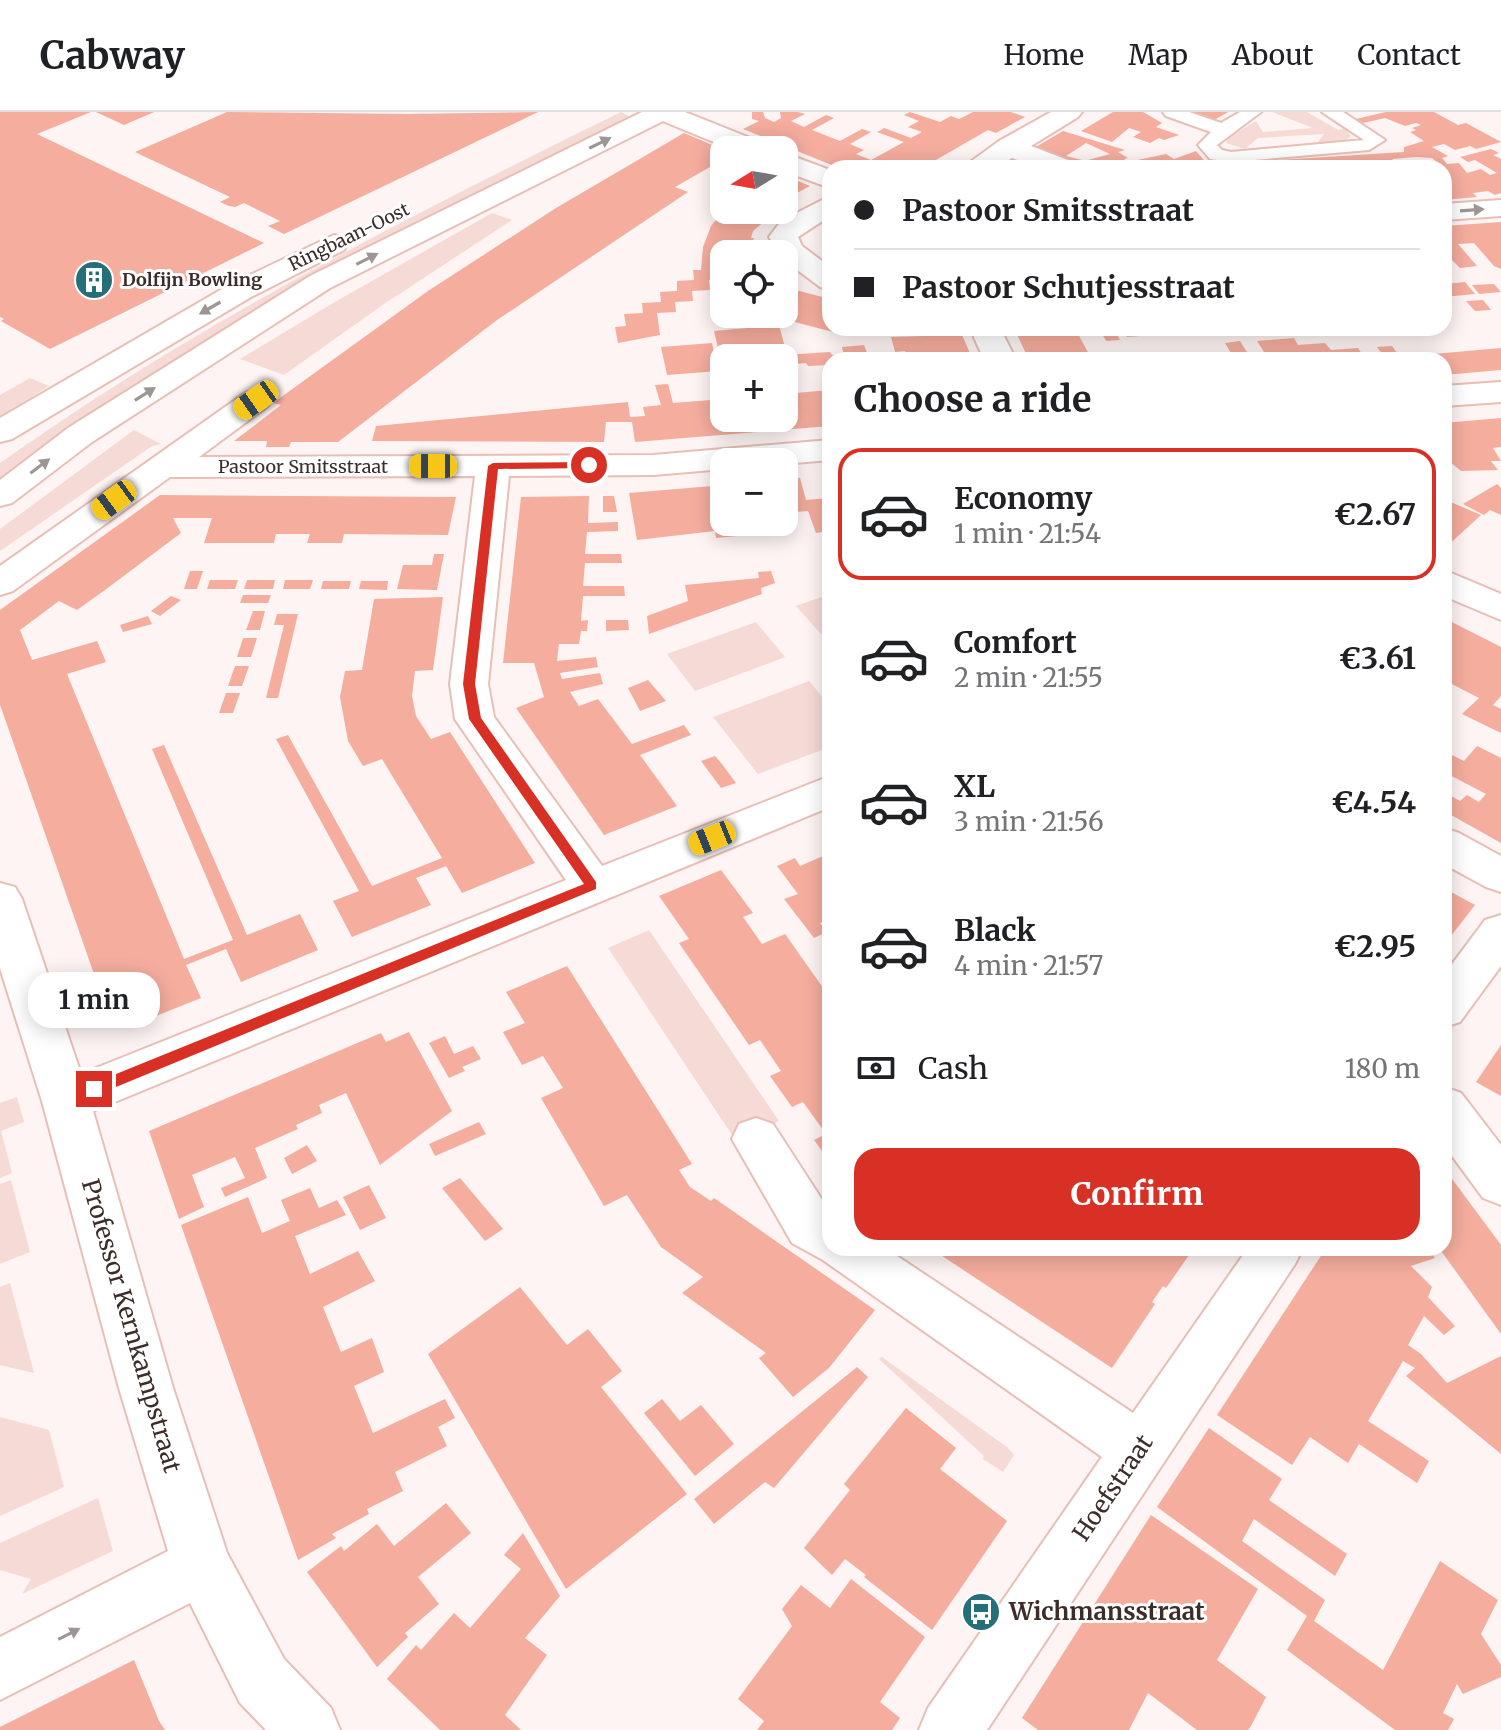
<!DOCTYPE html>
<meta charset="utf-8">
<style>
body{margin:0;font-family:Merriweather,serif;background:#f6f6f6;color:#202124;height:100vh;display:flex;flex-direction:column;font-size:30px;white-space:nowrap}
*{box-sizing:border-box;margin:0}
p{font-size:26px;color:#757577}
.icon{flex:none;width:44px;height:44px;fill:none;stroke:currentColor;stroke-width:2;stroke-linecap:round;stroke-linejoin:round}
.map{position:relative;flex:1;overflow:hidden}
.drawer{position:absolute;left:822px;top:240px;width:630px;height:904px;display:flex;flex-direction:column;background:#fff;border-radius:24px;box-shadow:0 4px 20px #0003}
.drawer>*{flex:none}
.hud{position:absolute;left:822px;top:48px;width:630px;height:176px;border-radius:24px;box-shadow:0 4px 20px #0003;display:grid;align-content:center;height:176px;padding:0 32px;background:#fff}
.needle{width:52px;rotate:259deg}
.tools{position:absolute;left:710px;top:24px;display:grid;gap:16px}
.tools a{display:grid;place-items:center;width:88px;height:88px;border-radius:16px;background:#fff;box-shadow:0 4px 20px #0003;font-size:40px}
.end{position:absolute;width:36px;height:36px;margin:-18px;border:10px solid #d93025;background:#fff;box-shadow:0 0 0 4px #fff}
.from{border-radius:50%}
.bubble{position:absolute;height:56px;border-radius:24px;background:#fff;box-shadow:0 4px 20px #0003;font-size:26px;font-weight:700;line-height:56px;text-align:center}
.car{position:absolute;width:24px;height:48px;margin:-24px -12px;border-radius:10px;box-shadow:0 0 6px 2px #0007;background:linear-gradient(#f5c518 24%,#345 0 40%,#f5c518 0 76%,#345 0 86%,#f5c518 0)}
.hud b{display:flex;align-items:center;gap:28px;height:76px;font-size:30px}
.hud b+b{border-top:2px solid #e0e0e0}
.hud i{width:20px;height:20px;background:#202124}
ul{padding:0;list-style:none}
li{display:flex;align-items:center;gap:24px;height:132px;margin:0 16px 12px;padding:0 16px;border:4px solid transparent;border-radius:24px}
li div{flex:1}
li b{display:block;font-size:30px}
li em{font-style:normal;font-weight:700}
li.active{border-color:#d93025}
li>.icon{width:72px;height:72px;stroke-width:1.5}
h2{padding:0 32px;font-size:36px;line-height:96px}
.pay{display:flex;align-items:center;gap:20px;height:88px;padding:0 32px;font-size:30px}
.pay p{margin-inline-start:auto}
.action{display:flex;gap:16px;margin-top:auto;padding:16px 32px}
.action a{flex:1;height:92px;border-radius:24px;background:#d93025;color:#fff;font-size:32px;font-weight:700;line-height:92px;text-align:center}
header{display:flex;align-items:center;gap:48px;box-sizing:border-box;height:112px;padding:0 40px;background:#fff;border-bottom:2px solid #e0e0e0}
header strong{font-size:38px}
nav{display:flex;gap:44px;margin-inline-start:auto;font-size:28px}
.map>svg:first-child{display:block}
</style>
<header>
<strong>Cabway</strong>
<nav><a>Home</a><a>Map</a><a>About</a><a>Contact</a></nav>
</header>
<div class="map">
<svg width="1501" height="1618" viewBox="0 0 1501 1618">
<rect width="100%" height="100%" fill="#fdf4f3"/>
<!-- green -->
<g fill="#f6dad5">
<path d="M621 0 629 4 360 149 0 381V351C194 213 407 105 621 0Z"/>
<polygon points="1272,0 1307,0 1338,18 1344,16 1351,24 1343,30 1320,32 1318,30 1324,22 1258,26 1245,37 1226,31 1229,25 1256,9 1263,20 1313,16"/>
<polygon points="492,101 512,108 384,192 284,263 240,247 333,191"/>
<polygon points="30,266 49,274 0,305 0,283"/>
<polygon points="134,318 161,332 152,334 0,439 0,417"/>
<polygon points="830,482 830,531 829,531 796,494"/>
<polygon points="756,510 785,545 695,579 667,542"/>
<polygon points="809,569 830,594 830,635 758,662 713,605"/>
<polygon points="649,818 779,1009 736,1029 608,836"/>
<polygon points="17,985 24,1010 1,1019 12,1061 0,1066 0,991"/>
<polygon points="11,1068 30,1140 0,1152 0,1072"/>
<polygon points="10,1171 34,1261 0,1253 0,1175"/>
<polygon points="882,1245 1008,1336 1014,1343 1003,1360 983,1347 984,1344 879,1247"/>
<polygon points="0,1305 49,1318 64,1375 0,1404"/>
<polygon points="98,1386 113,1439 22,1482 31,1467 0,1458 0,1431"/>
</g>
<!-- building -->
<g fill="#f5ad9e">
<polygon points="0,0 91,0 37,22 264,131 50,237 1,209 4,207 0,205"/>
<polygon points="96,0 154,0 124,13"/>
<polygon points="227,0 407,2 538,0 284,122 268,114 280,109 244,91 235,95 229,94 220,90 230,85 135,40"/>
<polygon points="752,0 763,0 765,6 774,10 781,6 780,0 798,0 805,2 791,9 804,15 826,3 834,6 812,18 840,29 862,17 871,20 850,32 864,38 856,42 871,48 904,30 877,20 881,18 884,16 911,26 922,20 908,15 919,9 904,3 910,0 940,10 951,4 959,7 973,0 1011,0 1025,5 996,21 988,18 922,56 839,56 743,17 759,9 752,7"/>
<polygon points="1113,0 1143,0 1162,11 1156,15 1179,23 1164,28 1159,26 1150,31 1133,25 1141,20 1129,16 1112,30 1081,19"/>
<polygon points="1191,0 1228,0 1214,8"/>
<polygon points="1386,0 1434,0 1458,13 1466,11 1501,30 1476,37 1470,34 1455,38 1444,32 1432,35 1448,44 1442,46 1447,52 1459,51 1467,61 1481,57 1490,63 1497,61 1475,48 1468,50 1460,45 1491,37 1499,41 1493,43 1501,47 1501,81 1495,83 1488,79 1473,81 1477,85 1444,88 1444,66 1449,65 1444,56 1432,46 1416,45 1392,47 1396,51 1329,56 1214,56 1228,51 1404,40 1404,35 1424,29 1410,20 1416,18 1412,16 1421,13 1416,11 1405,14 1385,6 1363,11 1356,7"/>
<polygon points="1063,19 1125,38 1118,40 1128,46 1124,47 1128,50 1166,42 1174,47 1196,39 1209,54 1174,56 1165,50 1143,56 1099,56 1088,48 1110,42 1086,31 1066,44 1086,49 1076,51 1034,36"/>
<polygon points="684,21 724,38 724,47 675,75 688,80 497,208 338,330 291,330 289,335 266,335 267,329 234,329 281,293 273,291 428,179 556,96"/>
<polygon points="784,63 810,74 784,88"/>
<polygon points="724,98 775,98 766,103 762,109 765,109 753,119 751,126 754,126 746,142 724,142 724,167 709,168 710,178 692,179 693,189 675,190 676,200 657,201 660,223 618,231 615,215 626,214 624,202 643,201 642,191 661,190 660,180 677,179 677,169 694,168 693,158 701,158 703,135 711,114"/>
<polygon points="1501,110 1501,157 1494,154 1474,131 1458,132 1477,154 1460,156 1444,140 1444,114"/>
<polygon points="1465,170 1475,182 1444,185 1444,177 1450,177 1445,172"/>
<polygon points="1494,172 1501,180 1479,182 1472,173"/>
<polygon points="784,175 830,187 830,205 826,210 830,211 830,216 854,218 833,220 768,203 784,202"/>
<polygon points="1483,188 1491,198 1475,199 1466,189"/>
<polygon points="779,213 786,239 720,244 714,219"/>
<polygon points="920,216 959,216 973,248 909,248 905,239 895,240 891,225 924,224"/>
<polygon points="1014,216 1075,216 1091,246 1029,248"/>
<polygon points="1121,216 1204,216 1206,219 1127,225"/>
<polygon points="1114,217 1120,228 1106,229 1100,218"/>
<polygon points="1294,226 1298,233 1325,231 1331,238 1358,236 1366,248 1269,248 1257,229"/>
<polygon points="1240,229 1252,248 1235,248 1225,231"/>
<polygon points="712,231 718,259 667,263 661,235"/>
<polygon points="864,233 869,246 862,247 843,240 842,235"/>
<polygon points="1392,234 1400,245 1501,236 1501,258 1444,263 1444,248 1386,248 1377,235"/>
<polygon points="830,240 832,243 851,248 830,248 830,253 808,254 806,251 784,253 784,243"/>
<polygon points="668,272 673,291 724,287 724,306 784,306 784,282 830,278 830,314 635,330 632,310 606,310 604,330 372,329 376,314 628,290 630,305 645,304 643,295 661,293 655,273"/>
<polygon points="1501,306 1501,335 1493,336 1501,349 1491,349 1498,358 1461,359 1444,345 1444,311"/>
<polygon points="800,366 806,388 828,386 830,419 816,421 808,399 784,401 784,367"/>
<polygon points="1497,372 1501,376 1501,403 1490,398 1484,403 1463,392"/>
<polygon points="724,373 724,410 778,410 780,420 716,426 715,419 637,428 629,381"/>
<polygon points="160,383 456,385 448,423 344,422 342,431 307,431 310,422 276,422 274,431 204,431 212,406 173,406 181,421 105,478 77,498 59,489 20,518 32,548 97,529 106,550 67,562 184,847 233,828 152,637 164,633 247,823 300,802 318,838 241,870 226,837 186,853 201,886 141,910 135,895 109,905 5,607 0,593 0,498"/>
<polygon points="589,384 588,411 618,410 618,419 587,420 585,442 621,442 622,451 585,451 583,474 624,474 625,484 583,484 581,509 588,508 587,519 581,519 579,532 559,532 557,549 596,545 598,555 560,561 562,567 600,561 603,572 570,580 579,594 598,587 632,632 684,613 691,623 640,643 677,694 604,723 516,596 544,585 534,551 503,551 521,385"/>
<polygon points="603,384 614,384 617,400 603,400"/>
<polygon points="1446,388 1481,403 1444,437 1444,390"/>
<polygon points="434,442 444,442 437,478 397,477 403,453 432,453"/>
<polygon points="190,459 203,459 197,477 184,477"/>
<polygon points="771,459 775,471 761,476 762,482 649,522 647,504 688,489 685,473 759,466 758,460"/>
<polygon points="210,468 238,468 235,477 207,477"/>
<polygon points="247,468 275,468 273,477 244,477"/>
<polygon points="285,468 313,468 310,477 283,477"/>
<polygon points="323,469 351,469 349,477 321,477"/>
<polygon points="361,469 388,469 387,478 359,477"/>
<polygon points="243,483 271,483 268,491 240,491"/>
<polygon points="171,484 181,488 160,504 151,499"/>
<polygon points="443,485 433,558 415,559 412,584 416,604 431,627 450,620 535,751 462,781 446,754 416,766 431,793 352,825 333,789 359,779 276,627 288,623 372,774 442,746 382,647 363,654 348,629 340,585 345,559 362,558 374,487"/>
<polygon points="253,499 265,499 260,518 246,518"/>
<polygon points="277,502 298,502 278,586 266,586 284,513 274,513"/>
<polygon points="148,504 152,512 123,520 120,513"/>
<polygon points="1444,506 1501,535 1501,584 1493,593 1501,597 1501,621 1462,602 1479,586 1444,568"/>
<polygon points="606,508 628,508 629,518 606,519"/>
<polygon points="243,526 257,526 251,545 237,545"/>
<polygon points="235,554 249,554 242,574 228,574"/>
<polygon points="648,568 666,589 640,599 628,576"/>
<polygon points="226,581 240,581 233,601 219,601"/>
<polygon points="1477,634 1501,646 1501,731 1444,699 1444,680 1460,689 1467,683 1479,690 1486,682 1444,660 1444,639 1464,649"/>
<polygon points="715,644 722,652 736,671 721,676 701,649"/>
<polygon points="830,741 830,807 820,811 827,820 814,826 784,787 798,782 777,754 795,746 800,754"/>
<polygon points="721,758 753,801 743,805 762,832 785,822 826,880 830,878 830,1050 814,1028 826,1022 803,990 792,995 770,964 781,959 760,928 749,933 679,831 689,827 659,784"/>
<polygon points="1444,776 1475,793 1444,833"/>
<polygon points="567,854 692,1052 679,1058 690,1075 711,1089 714,1086 875,1198 829,1256 793,1285 759,1246 766,1241 682,1181 703,1165 661,1135 627,1083 604,1094 541,986 563,976 543,944 522,953 503,920 525,911 506,880"/>
<polygon points="409,920 452,999 380,1053 346,981 319,993 322,1001 296,1013 298,1017 255,1036 267,1066 225,1085 221,1076 245,1066 235,1045 192,1063 204,1095 179,1107 149,1019 381,921 386,930"/>
<polygon points="445,924 454,942 473,934 481,947 462,955 465,959 449,966 429,931"/>
<polygon points="1501,933 1501,984 1476,970"/>
<polygon points="479,1010 486,1022 435,1044 429,1032"/>
<polygon points="307,1033 317,1049 292,1062 284,1046"/>
<polygon points="1444,1056 1501,1133 1501,1222 1439,1136 1444,1136"/>
<polygon points="460,1066 503,1117 485,1129 442,1076"/>
<polygon points="369,1073 386,1106 360,1118 343,1085"/>
<polygon points="310,1076 319,1096 337,1088 346,1103 295,1124 310,1162 358,1139 375,1169 323,1195 341,1240 372,1226 384,1260 354,1274 373,1321 445,1287 455,1306 438,1315 447,1334 395,1360 403,1379 367,1397 369,1402 332,1422 336,1426 298,1448 181,1113 248,1085 262,1121 290,1109 281,1088"/>
<polygon points="930,1136 1194,1136 1166,1176 1163,1174 1152,1190 1155,1192 1112,1256"/>
<polygon points="1326,1136 1428,1136 1435,1146 1411,1154 1432,1175 1428,1185 1455,1214 1444,1223 1424,1204 1408,1233 1421,1242 1447,1271 1501,1244 1501,1342 1406,1264 1415,1256 1403,1249 1368,1309 1429,1349 1417,1371 1359,1332 1348,1351 1310,1325 1292,1353 1217,1303"/>
<polygon points="520,1175 567,1233 588,1217 622,1259 601,1275 687,1382 566,1477 428,1242"/>
<polygon points="857,1255 868,1265 774,1376 765,1370 714,1412 694,1387"/>
<polygon points="662,1287 680,1309 701,1293 734,1332 695,1364 644,1301"/>
<polygon points="906,1296 956,1336 940,1357 1007,1409 932,1518 864,1465 866,1463 845,1447 832,1463 804,1436 850,1378 844,1372"/>
<polygon points="1209,1316 1282,1367 1269,1388 1347,1442 1335,1464 1254,1407 1242,1429 1325,1488 1314,1509 1383,1558 1440,1449 1498,1488 1481,1522 1501,1553 1501,1565 1463,1582 1457,1572 1443,1601 1454,1607 1448,1618 1395,1618 1287,1538 1307,1504 1157,1395"/>
<polygon points="446,1391 471,1421 418,1465 439,1492 405,1521 408,1525 377,1555 307,1460 341,1434 344,1439 377,1412 394,1434"/>
<polygon points="1151,1403 1258,1477 1217,1548 1266,1585 1251,1614 1248,1618 1197,1618 1148,1581 1129,1618 1038,1618 1022,1606"/>
<polygon points="523,1421 560,1484 525,1526 547,1543 505,1603 521,1618 440,1618 387,1567 416,1533 421,1538 454,1501 470,1516 521,1457 504,1443"/>
<polygon points="851,1467 925,1525 880,1590 900,1606 892,1618 757,1618 764,1609 738,1587 792,1514 782,1497 801,1473 830,1496"/>
<polygon points="134,1548 159,1609 165,1618 0,1618 0,1615"/>
</g>
<g fill="none" stroke-linecap="round" stroke-linejoin="round">
<!-- service casing -->
<g stroke="#e8bfb6" stroke-width="4">
<polygon id="service" points="1163,0 1189,0 1221,11 1240,0 1261,0 1217,33 1222,38 1231,40 1364,28 1322,0 1343,0 1385,28 1369,38 1231,50 1210,47 1198,33 1211,20 1166,4"/>
</g>
<!-- minor casing -->
<g stroke="#e8bfb6" stroke-width="4">
<g id="minor">
<polygon points="649,0 685,0 765,32 769,38 733,38 653,5"/>
<polygon points="1051,0 1082,0 1078,5 1031,34 1073,50 1077,56 1039,56 1012,46 995,56 962,56 999,29"/>
<polygon points="784,41 830,58 830,76 784,59"/>
<polygon points="830,84 830,104 798,125 802,134 830,155 830,178 820,175 784,148 784,142 779,142 769,125 781,109"/>
<polygon points="1501,88 1501,104 1444,108 1444,92"/>
<polygon points="970,216 1000,216 1016,248 984,248"/>
<polygon points="1501,270 1501,290 1444,294 1444,274"/>
<polygon points="256,278 267,281 272,288 267,295 199,345 653,343 830,328 830,348 784,352 724,350 724,357 653,363 509,364 488,572 494,605 602,754 830,664 830,695 93,999 173,1276 227,1441 284,1547 331,1596 340,1618 266,1618 240,1591 190,1491 0,1588 0,1525 168,1439 119,1276 42,989 0,856 0,771 15,775 22,787 81,962 566,768 455,607 450,572 475,364 170,365 13,479 0,483 0,454 245,281"/>
<polygon points="1444,458 1501,482 1501,508 1444,484"/>
<polygon points="1444,716 1459,721 1501,744 1501,780 1486,775 1444,752"/>
<polygon points="1501,803 1501,854 1460,910 1444,915 1444,863 1485,808"/>
<polygon points="1444,975 1461,981 1501,1033 1501,1093 1483,1086 1444,1033"/>
<polygon points="756,1006 773,1012 830,1100 830,1136 885,1136 1133,1301 1248,1136 1303,1136 1295,1152 987,1618 919,1618 928,1596 1102,1345 823,1148 792,1131 732,1027 739,1012"/>
</g>
</g>
<!-- secondary casing -->
<g stroke="#e8bfb6" stroke-width="4">
<g id="secondary">
<polygon points="642,0 675,0 671,5 330,176 92,330 12,391 0,394 0,368 68,316 310,164"/>
<polygon points="334,123 344,126 348,132 344,138 251,185 12,327 0,330 0,306 229,173"/>
</g>
</g>
<!-- service -->
<use href="#service" fill="#fff" fill-rule="evenodd"/>
<!-- minor -->
<use href="#minor" fill="#fff" fill-rule="evenodd"/>
<!-- secondary -->
<use href="#secondary" fill="#fff" fill-rule="evenodd"/>
</g>
<!-- one-way arrows -->
<defs><path id="oneway-solid" d="M-6-.8H1V-3.2L6.5 0L1 3.2V.8H-6Z" transform="scale(2)"/></defs>
<g fill="#9e9694">
<use href="#oneway-solid" transform="translate(600 31) rotate(-26)"/>
<use href="#oneway-solid" transform="translate(1472 98) rotate(-4)"/>
<use href="#oneway-solid" transform="translate(367 147) rotate(-27)"/>
<use href="#oneway-solid" transform="translate(210 196) rotate(150)"/>
<use href="#oneway-solid" transform="translate(145 282) rotate(-32)"/>
<use href="#oneway-solid" transform="translate(40 354) rotate(-37)"/>
<use href="#oneway-solid" transform="translate(69 1522) rotate(-27)"/>
</g>
<!-- route -->
<polygon fill="#d93025" points="589,350 593,351 593,356 498,357 475,572 481,606 596,770 596,777 99,982 89,982 89,973 584,772 469,607 463,572 488,354 493,351"/>
<!-- icons -->
<defs>
<g id="building-disc" transform="scale(2)"><circle r="9.5" fill="#256f78" stroke="#fff"/><path d="M-4-6H4V6H1V3H-1V6H-4ZM-2.5-4.3h1.7v1.8h-1.7ZM.8-4.3h1.7v1.8H.8ZM-2.5-1h1.7V.8h-1.7ZM.8-1h1.7V.8H.8Z" fill="#fff"/></g>
<g id="bus-disc" transform="scale(2)"><circle r="9.5" fill="#256f78" stroke="#fff"/><path d="M-5-6H5V4H4V6H2V4H-2V6H-4V4H-5ZM-3.5-4V0h7V-4ZM-3.5 1.2v1.5H-2V1.2ZM2 1.2v1.5H3.5V1.2Z" fill="#fff"/></g>
</defs>
<g fill-rule="evenodd">
<use href="#building-disc" x="94" y="168"/>
<use href="#bus-disc" x="981" y="1500"/>
</g>
<g text-anchor="middle" stroke-width="6" stroke-linejoin="round" paint-order="stroke">
<!-- far-street labels -->
<g font-size="18" fill="#3d2d2a" stroke="#fff">
<text transform="translate(349 125) rotate(-26)" y="6">Ringbaan-Oost</text>
<text x="303" y="361">Pastoor Smitsstraat</text>
</g>
<!-- far-poi labels -->
<g font-size="18" font-weight="bold" fill="#3d2d2a" stroke="#fff" text-anchor="start">
<text x="122" y="174">Dolfijn Bowling</text>
</g>
<!-- near-street labels -->
<g font-size="24" fill="#3d2d2a" stroke="#fff">
<text transform="translate(131 1214) rotate(74)" y="8">Professor Kernkampstraat</text>
<text transform="translate(1113 1376) rotate(-56)" y="8">Hoefstraat</text>
</g>
<!-- near-poi labels -->
<g font-size="24" font-weight="bold" fill="#3d2d2a" stroke="#fff" text-anchor="start">
<text x="1009" y="1508">Wichmansstraat</text>
</g>
</g>
</svg>
<div class="tools">
<a><svg class="needle" viewBox="-14 -14 28 28"><path d="M0-13l5 13h-10z" fill="#e53935"/><path d="M0 13l5-13h-10z" fill="#757577"/></svg></a>
<a><svg class="icon" aria-label="locate" viewBox="0 0 24 24"><circle cx="12" cy="12" r="6"/><path d="M12 2v4M12 18v4M2 12h4M18 12h4"/></svg></a>
<a>+</a>
<a>−</a>
</div>
<i class="end from" style="left:589px;top:353px"></i>
<i class="end" style="left:94px;top:977px"></i>
<div class="bubble" style="left:28px;top:860px;width:132px">1 min</div>
<i class="car" style="left:256px;top:288px;rotate:235deg"></i>
<i class="car" style="left:433px;top:354px;rotate:270deg"></i>
<i class="car" style="left:114px;top:388px;rotate:234deg"></i>
<i class="car" style="left:712px;top:726px;rotate:248deg"></i>
<div class="hud">
<b><i class="from"></i>Pastoor Smitsstraat</b>
<b><i></i>Pastoor Schutjesstraat</b>
</div>
<section class="drawer">
<h2>Choose a ride</h2>
<ul>
<li class="active"><svg class="icon" aria-label="car" viewBox="0 0 24 24"><path d="M5 17H2v-5l4-1 3-4h7l3 4 3 1v5h-3M9 17h6M6 11h13"/><circle cx="7" cy="17" r="2"/><circle cx="17" cy="17" r="2"/></svg><div><b>Economy</b><p>1 min · 21:54</p></div><em>€2.67</em></li>
<li><svg class="icon" aria-label="car" viewBox="0 0 24 24"><path d="M5 17H2v-5l4-1 3-4h7l3 4 3 1v5h-3M9 17h6M6 11h13"/><circle cx="7" cy="17" r="2"/><circle cx="17" cy="17" r="2"/></svg><div><b>Comfort</b><p>2 min · 21:55</p></div><em>€3.61</em></li>
<li><svg class="icon" aria-label="car" viewBox="0 0 24 24"><path d="M5 17H2v-5l4-1 3-4h7l3 4 3 1v5h-3M9 17h6M6 11h13"/><circle cx="7" cy="17" r="2"/><circle cx="17" cy="17" r="2"/></svg><div><b>XL</b><p>3 min · 21:56</p></div><em>€4.54</em></li>
<li><svg class="icon" aria-label="car" viewBox="0 0 24 24"><path d="M5 17H2v-5l4-1 3-4h7l3 4 3 1v5h-3M9 17h6M6 11h13"/><circle cx="7" cy="17" r="2"/><circle cx="17" cy="17" r="2"/></svg><div><b>Black</b><p>4 min · 21:57</p></div><em>€2.95</em></li>
</ul>
<div class="pay"><svg class="icon" aria-label="cash" viewBox="0 0 24 24"><path d="M3 7h18v10H3z"/><circle cx="12" cy="12" r="2"/></svg>Cash<p>180 m</p></div>
<div class="action"><a>Confirm</a></div>
</section>
</div>
